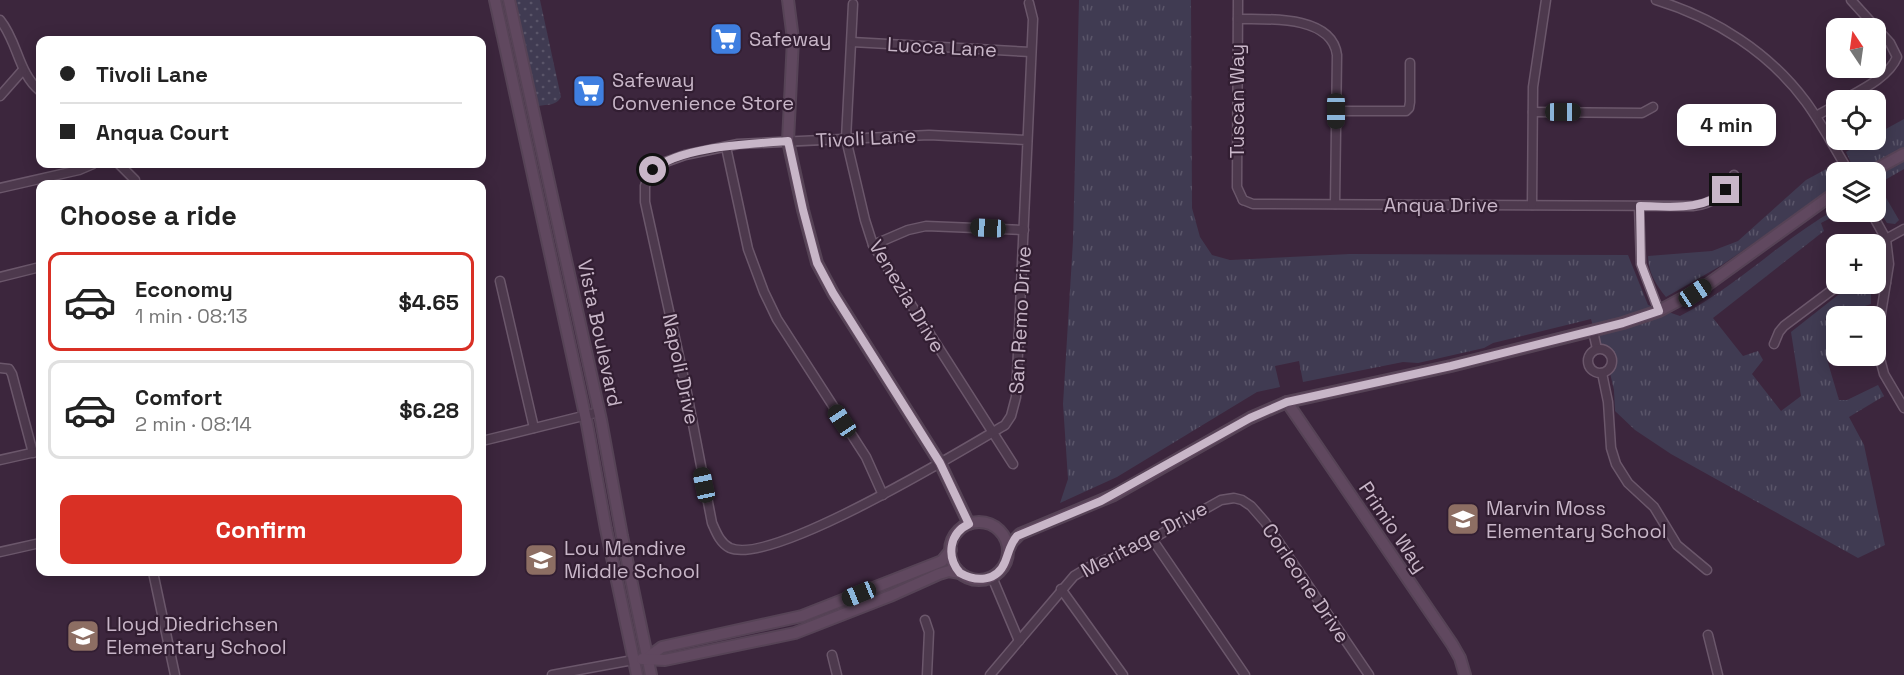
<!DOCTYPE html>
<meta charset="utf-8">
<style>
body{margin:0;font-family:"Space Grotesk",sans-serif;background:#f2f2f2;color:#222;height:100vh;display:flex;flex-direction:column;font-size:22px;white-space:nowrap}
*{box-sizing:border-box;margin:0}
p{font-size:20px;color:#767676}
.icon{flex:none;width:33px;height:33px;fill:none;stroke:currentColor;stroke-width:2;stroke-linecap:round;stroke-linejoin:round}
.map{position:relative;flex:1;overflow:hidden}
.panel{position:absolute;left:36px;top:180px;width:450px;height:396px;display:flex;flex-direction:column;background:#fff;border-radius:12px;box-shadow:0 3px 15px #0003}
.panel>*{flex:none}
.guide{position:absolute;left:36px;top:36px;width:450px;height:132px;border-radius:12px;box-shadow:0 3px 15px #0003;display:grid;align-content:center;height:132px;padding:0 24px;background:#fff}
.needle{width:39px;rotate:347deg}
.controls{position:absolute;left:1826px;top:18px;display:grid;gap:12px}
.controls a{display:grid;place-items:center;width:60px;height:60px;border-radius:12px;background:#fff;box-shadow:0 3px 15px #0003;font-size:30px}
.end{position:absolute;width:27px;height:27px;margin:-14px;border:8px solid #c8b6c8;background:#111;box-shadow:0 0 0 3px #111}
.from{border-radius:50%}
.bubble{position:absolute;height:42px;border-radius:12px;background:#fff;box-shadow:0 3px 15px #0003;font-size:20px;font-weight:700;line-height:42px;text-align:center}
.car{position:absolute;width:18px;height:36px;margin:-18px -9px;border-radius:8px;box-shadow:0 0 4px 2px #0007;background:linear-gradient(#222 24%,#8ab4d8 0 40%,#222 0 76%,#8ab4d8 0 86%,#222 0)}
.guide b{display:flex;align-items:center;gap:21px;height:57px;font-size:22px}
.guide b+b{border-top:2px solid #e0e0e0}
.guide i{width:15px;height:15px;background:#222}
ul{padding:0;list-style:none}
li{display:flex;align-items:center;gap:18px;height:99px;margin:0 12px 9px;padding:0 12px;border:3px solid #e0e0e0;border-radius:12px}
li div{flex:1}
li b{display:block;font-size:22px}
li em{font-style:normal;font-weight:700}
li.current{border-color:#d93025}
li>.icon{width:54px;height:54px;stroke-width:1.5}
h2{padding:0 24px;font-size:27px;line-height:72px}
.action{display:flex;gap:12px;margin-top:auto;padding:12px 24px}
.action a{flex:1;height:69px;border-radius:12px;background:#d93025;color:#fff;font-size:24px;font-weight:700;line-height:69px;text-align:center}
.map>svg:first-child{display:block}
</style>
<div class="map">
<svg width="1904" height="675" viewBox="0 0 1904 675">
<defs>
<pattern id="grass-tufts" width="24" height="20" patternUnits="userSpaceOnUse" patternTransform="scale(1.5)"><rect width="24" height="20" fill="#403b52"/><path d="M3 7l-1-3M5 7V3M7 7l1-3M15 17l-1-3M17 17v-4M19 17l1-3" fill="none" stroke="#5a5569"/></pattern>
<pattern id="garden-dots" width="8" height="8" patternUnits="userSpaceOnUse" patternTransform="scale(1.5)"><rect width="8" height="8" fill="#403b52"/><path d="M2 2h.1M6 6h.1" fill="none" stroke="#5a5569" stroke-width="1.8" stroke-linecap="round"/></pattern>
</defs>
<rect width="100%" height="100%" fill="#3c263d"/>
<!-- grass -->
<g fill="url(#grass-tufts)">
<path d="M1079 0H1191L1192 208 1200 237 1212 255 1230 260 1350 254 1628 255 1648 305 1680 316C1736 287 1781 240 1836 209V212H1842L1821 223 1824 231 1713 318 1743 356 1758 351 1763 360 1752 374 1781 411 1801 396 1791 332 1838 295 1852 288 1871 292V304L1825 319 1828 326 1826 356 1839 400H1847L1878 385 1884 396 1849 417 1864 445 1885 545 1858 558 1671 454 1635 430 1615 411 1614 390 1610 373 1614 360 1610 351 1599 348 1591 319 1493 343 1484 348 1418 363 1403 362 1303 382 1299 361 1275 366 1280 387 1257 392 1117 477 1060 503 1068 479 1063 404 1073 241Z"/>
<polygon points="1904,119 1904,148 1862,172 1855,172 1846,152 1867,140 1875,140 1875,135"/>
<polygon points="1904,158 1904,169 1878,184 1899,220 1895,224 1887,223 1875,204 1875,174"/>
<path d="M1830 167 1836 178V186L1722 265 1666 297C1656 285 1648 272 1648 256L1712 251 1738 241 1806 180Z"/>
</g>
<!-- garden -->
<path fill="url(#garden-dots)" d="M516 0H540L561 97C556 106 548 104 538 106L536 102Z"/>
<g fill="none" stroke-linecap="round" stroke-linejoin="round">
<!-- street casing -->
<g stroke="#6b576b" stroke-width="11">
<g id="street">
<polyline points="1238,0 1237,187 1243,200"/>
<path d="M1656 0C1715 18 1769 52 1806 102 1822 124 1835 149 1849 172"/>
<polyline points="853,4 846,139 865,220 873,245 1013,464"/>
<path d="M1238 19C1268 19 1332 15 1337 55L1335 204"/>
<path d="M0 20C18 42 18 73 40 91"/>
<polyline points="852,42 1031,52"/>
<polyline points="0,96 23,70"/>
<path d="M1843 100C1861 90 1889 77 1897 57L1890 43 1851 0"/>
<polyline points="1336,111 1406,111 1409,108 1410,102 1410,63"/>
<polyline points="1533,112 1642,113 1653,107"/>
<polyline points="1816,116 1836,105"/>
<path d="M1026 140 929 135 738 144 685 155 660 164 648 177 645 186V202L686 388 712 523C716 532 720 543 730 548 772 566 961 451 1005 425L1011 416 1016 397C1022 271 1027 145 1033 19L1029 3"/>
<polyline points="726,147 748,249 764,292 777,319 866,457 883,495"/>
<polyline points="119,164 135,180"/>
<polyline points="0,188 79,170 93,164"/>
<path d="M1243 200 1253 204 1693 206C1712 204 1728 193 1734 175"/>
<polyline points="1532,205 1533,87 1546,0"/>
<polyline points="1639,206 1641,264 1659,311"/>
<polyline points="1871,212 1886,239 1889,264 1878,332 1878,351 1884,374 1904,408"/>
<polyline points="1886,239 1904,229"/>
<polyline points="873,245 908,230 926,226 1024,230"/>
<polyline points="0,277 40,267"/>
<polyline points="500,281 534,428"/>
<polyline points="1875,282 1886,283"/>
<polyline points="1593,331 1597,349"/>
<polyline points="1774,344 1779,332 1784,326 1840,284"/>
<circle cx="1600" cy="361" r="12"/>
<polyline points="0,368 9,369 12,374 33,453"/>
<polyline points="1602,373 1608,402 1611,448 1616,464 1628,483 1654,507 1677,545 1707,570"/>
<polyline points="482,441 599,412"/>
<polyline points="0,460 40,451"/>
<polyline points="1152,539 1245,675"/>
<polyline points="0,552 40,543"/>
<polyline points="153,572 175,675"/>
<polyline points="992,577 1019,641"/>
<polyline points="1061,589 1123,675"/>
<polyline points="925,620 929,632 927,675"/>
<polyline points="1708,635 1718,675"/>
<polyline points="832,655 837,675"/>
<polyline points="552,675 633,660"/>
<polyline points="990,675 1074,576 1089,567 1152,539 1221,500 1234,498 1242,500 1251,506 1265,522 1369,675"/>
</g>
</g>
<!-- secondary casing -->
<g stroke="#564356" stroke-width="14">
<g id="secondary">
<polyline points="495,0 587,424 606,529 637,675"/>
<polyline points="509,0 601,420 622,536 651,675"/>
<polyline points="788,0 793,39 788,141 803,210 817,263 833,293 940,463 969,524"/>
<polyline points="1871,172 1904,154"/>
<polyline points="1287,402 1452,644 1460,658 1465,675"/>
<circle cx="979" cy="551" r="29"/>
<polyline points="1008,551 1012,542 1020,534 1114,495 1250,418 1287,402 1451,366 1623,323 1659,311 1707,285 1836,192"/>
<polyline points="647,658 662,647 802,616 942,561 951,550"/>
<polyline points="642,659 665,660 795,633 890,596 939,574 949,571 960,573"/>
</g>
</g>
<!-- street -->
<use href="#street" stroke="#4d394d" stroke-width="8"/>
<!-- secondary -->
<use href="#secondary" stroke="#60485f" stroke-width="10"/>
</g>
<g fill="none" stroke-linecap="round" stroke-linejoin="round">
<!-- route -->
<path stroke="#c8b6c8" stroke-width="8" d="M653 170C680 146 752 144 788 141L803 210 817 263 833 293 940 463 969 524C949 533 946 557 960 573 976 582 997 582 1005 562 1009 552 1010 544 1017 536L1101 501 1250 418 1287 402 1451 366 1623 323 1659 311 1641 264 1640 206C1670 206 1702 212 1726 190"/>
</g>
<!-- icons -->
<defs>
<g id="supermarket-square" transform="scale(1.725)"><rect x="-9" y="-9" width="18" height="18" rx="4" fill="#3f7fe0" stroke="#321e32"/><path d="M-6-5.5h2.5l.6 2H6L4.5 2H-2.5L-4.4-4H-6ZM-1.5 3.2a1.3 1.3 0 1 0 .1 0ZM3 3.2a1.3 1.3 0 1 0 .1 0Z" fill="#fff"/></g>
<g id="school-square" transform="scale(1.725)"><rect x="-9" y="-9" width="18" height="18" rx="4" fill="#8d6e63" stroke="#321e32"/><path d="M0-5L7-2L0 1L-7-2ZM-4 1L0 2.5L4 1V4Q0 6-4 4Z" fill="#fff"/></g>
</defs>
<g fill-rule="evenodd">
<use href="#supermarket-square" x="726" y="39"/>
<use href="#supermarket-square" x="589" y="91"/>
<use href="#school-square" x="1463" y="519"/>
<use href="#school-square" x="541" y="560"/>
<use href="#school-square" x="83" y="636"/>
</g>
<g text-anchor="middle" stroke-width="4.5" stroke-linejoin="round" paint-order="stroke">
<!-- poi labels -->
<g font-size="20" fill="#c8b6c8" stroke="#321e32" text-anchor="start">
<text x="749" y="46">Safeway</text>
<text x="612" y="87">Safeway<tspan x="612" dy="23">Convenience Store</tspan></text>
<text x="1486" y="515">Marvin Moss<tspan x="1486" dy="23">Elementary School</tspan></text>
<text x="564" y="555">Lou Mendive<tspan x="564" dy="23">Middle School</tspan></text>
<text x="106" y="631">Lloyd Diedrichsen<tspan x="106" dy="23">Elementary School</tspan></text>
</g>
<!-- street labels -->
<g font-size="20" fill="#c8b6c8" stroke="#321e32">
<text transform="translate(942 47) rotate(3)" y="7">Lucca Lane</text>
<text transform="translate(1237 101) rotate(-90)" y="7">Tuscan Way</text>
<text transform="translate(866 138) rotate(-3)" y="7">Tivoli Lane</text>
<text x="1441" y="212">Anqua Drive</text>
<text transform="translate(907 296) rotate(59)" y="7">Venezia Drive</text>
<text transform="translate(1020 320) rotate(-87)" y="7">San Remo Drive</text>
<text transform="translate(600 333) rotate(78)" y="7">Vista Boulevard</text>
<text transform="translate(681 369) rotate(78)" y="7">Napoli Drive</text>
<text transform="translate(1393 527) rotate(56)" y="7">Primio Way</text>
<text transform="translate(1144 539) rotate(-28)" y="7">Meritage Drive</text>
<text transform="translate(1306 583) rotate(56)" y="7">Corleone Drive</text>
</g>
</g>
</svg>
<div class="controls">
<a><svg class="needle" viewBox="-14 -14 28 28"><path d="M0-13l5 13h-10z" fill="#e53935"/><path d="M0 13l5-13h-10z" fill="#767676"/></svg></a>
<a><svg class="icon" aria-label="locate" viewBox="0 0 24 24"><circle cx="12" cy="12" r="6"/><path d="M12 2v4M12 18v4M2 12h4M18 12h4"/></svg></a>
<a><svg class="icon" aria-label="layers" viewBox="0 0 24 24"><path d="M12 4l9 5-9 5-9-5zM3 14l9 5 9-5"/></svg></a>
<a>+</a>
<a>−</a>
</div>
<i class="end from" style="left:653px;top:170px"></i>
<i class="end" style="left:1726px;top:190px"></i>
<div class="bubble" style="left:1677px;top:104px;width:99px">4 min</div>
<i class="car" style="left:1336px;top:111px;rotate:180deg"></i>
<i class="car" style="left:1563px;top:112px;rotate:90deg"></i>
<i class="car" style="left:988px;top:228px;rotate:273deg"></i>
<i class="car" style="left:1695px;top:293px;rotate:56deg"></i>
<i class="car" style="left:842px;top:421px;rotate:326deg"></i>
<i class="car" style="left:704px;top:485px;rotate:348deg"></i>
<i class="car" style="left:859px;top:594px;rotate:248deg"></i>
<div class="guide">
<b><i class="from"></i>Tivoli Lane</b>
<b><i></i>Anqua Court</b>
</div>
<section class="panel">
<h2>Choose a ride</h2>
<ul>
<li class="current"><svg class="icon" aria-label="car" viewBox="0 0 24 24"><path d="M5 17H2v-5l4-1 3-4h7l3 4 3 1v5h-3M9 17h6M6 11h13"/><circle cx="7" cy="17" r="2"/><circle cx="17" cy="17" r="2"/></svg><div><b>Economy</b><p>1 min · 08:13</p></div><em>$4.65</em></li>
<li><svg class="icon" aria-label="car" viewBox="0 0 24 24"><path d="M5 17H2v-5l4-1 3-4h7l3 4 3 1v5h-3M9 17h6M6 11h13"/><circle cx="7" cy="17" r="2"/><circle cx="17" cy="17" r="2"/></svg><div><b>Comfort</b><p>2 min · 08:14</p></div><em>$6.28</em></li>
</ul>
<div class="action"><a>Confirm</a></div>
</section>
</div>
